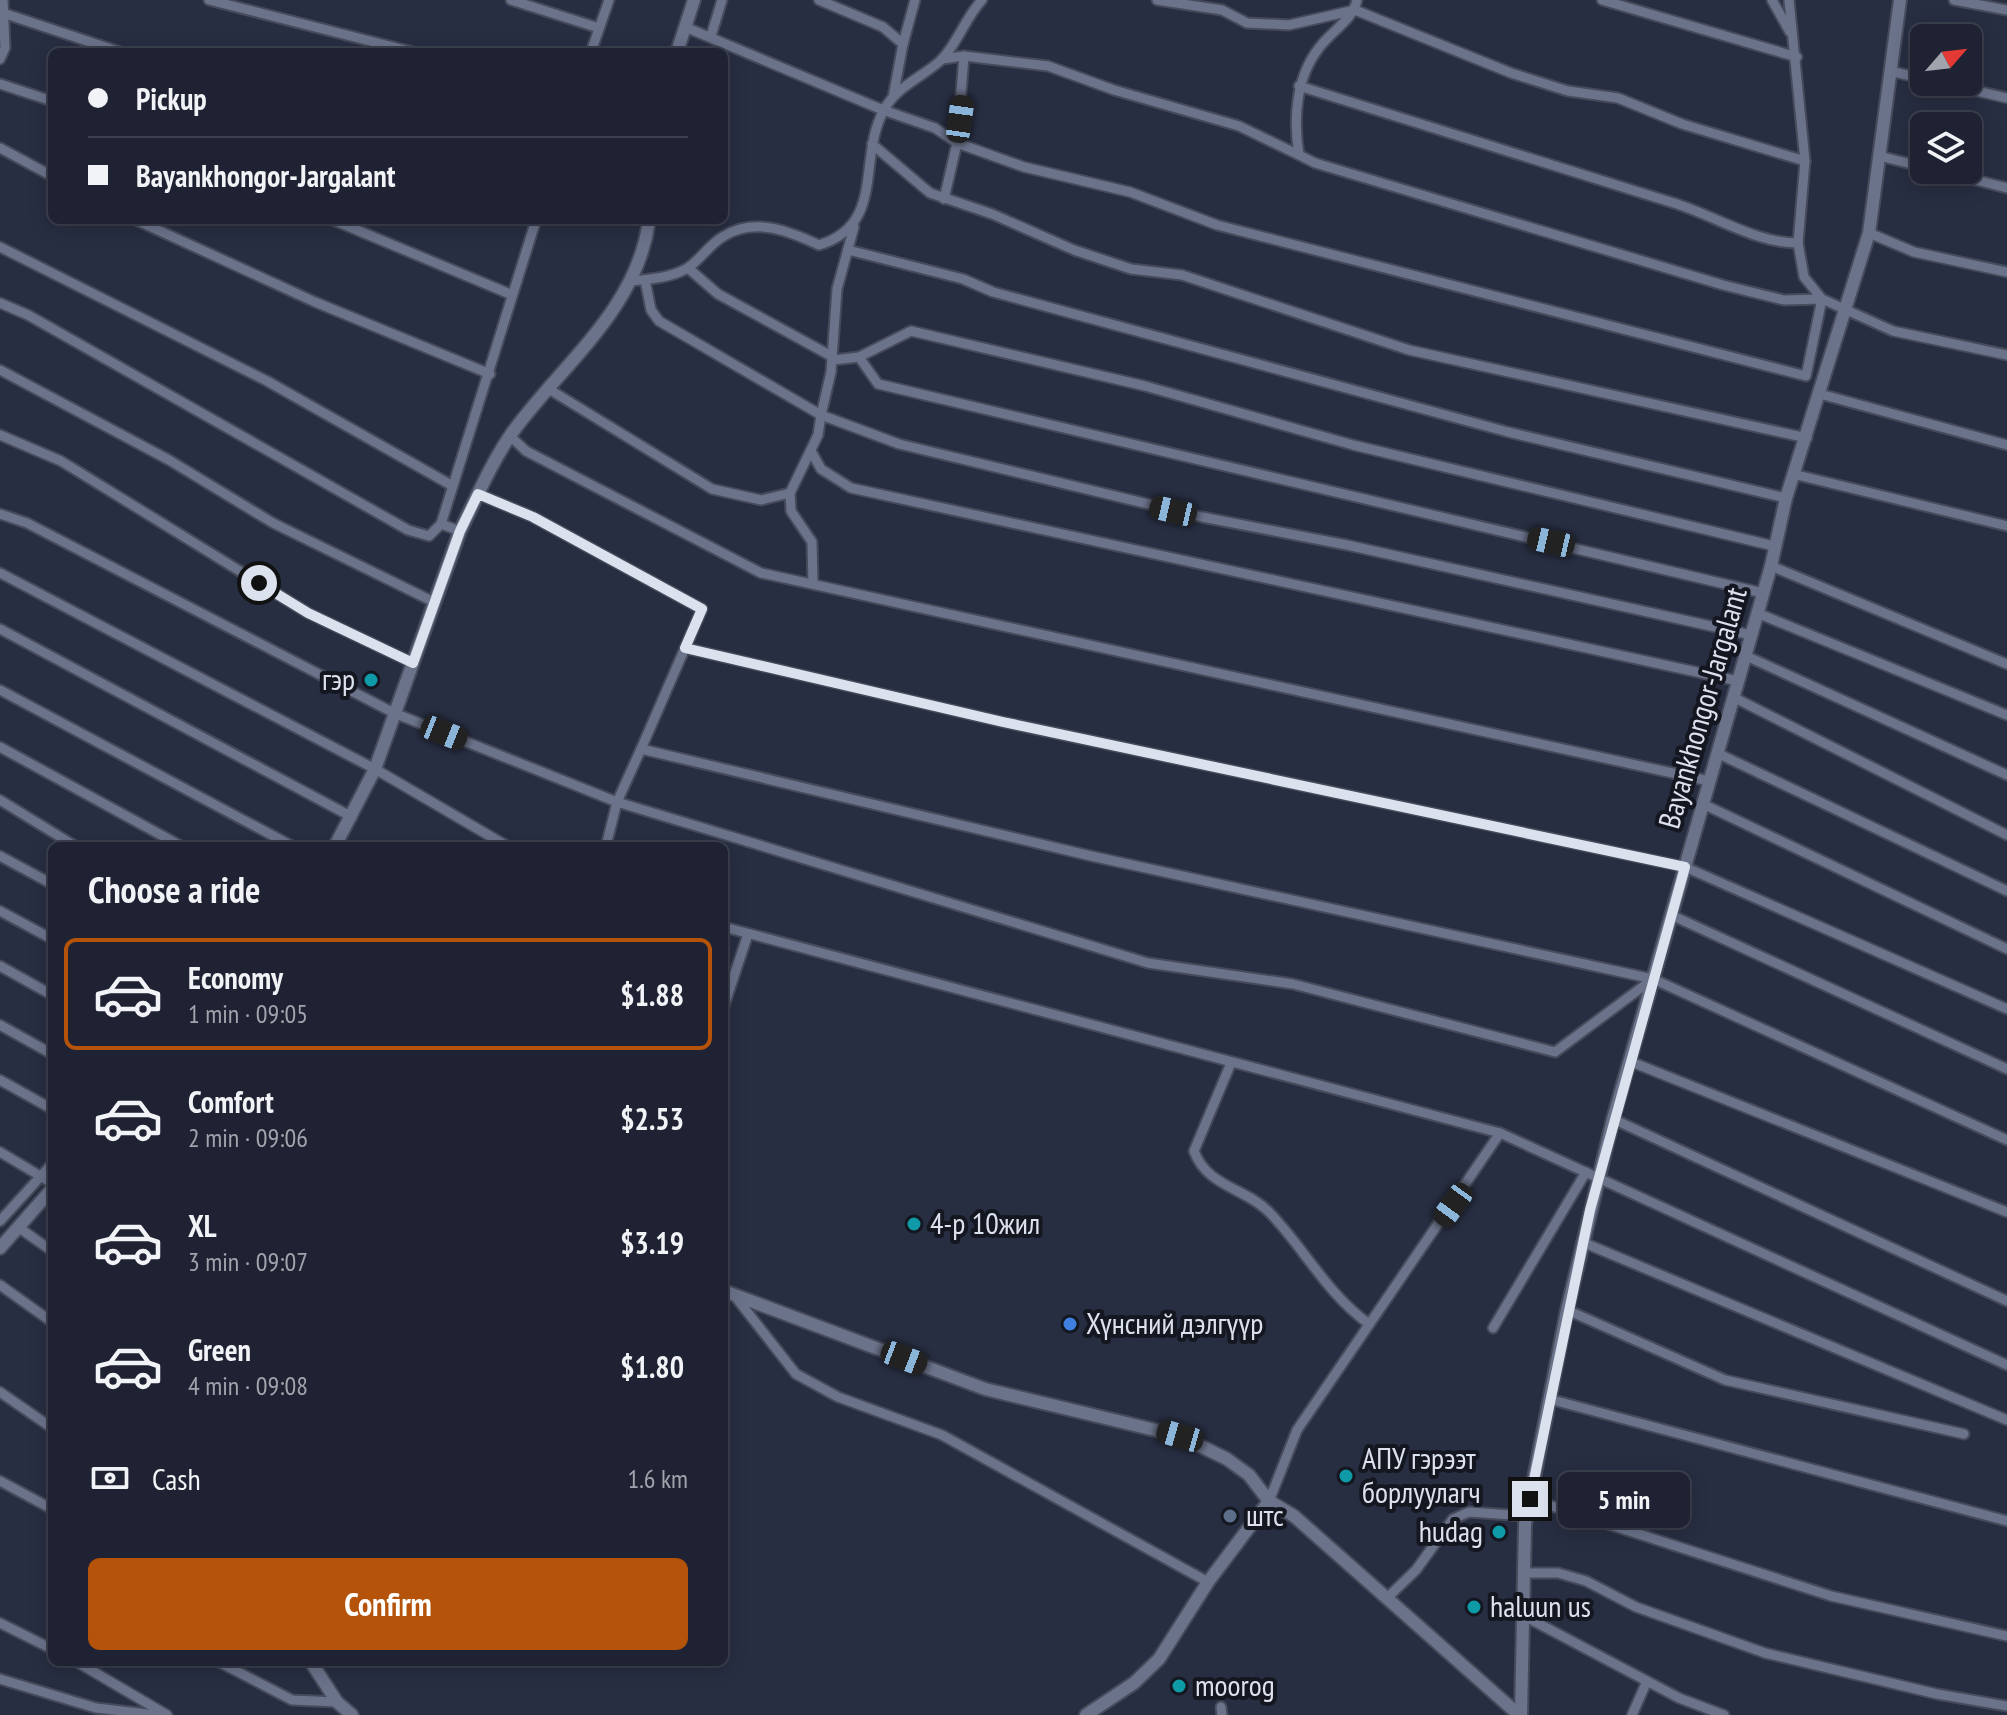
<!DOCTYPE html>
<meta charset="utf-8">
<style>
body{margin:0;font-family:"PT Sans Narrow",sans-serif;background:#2b2f3e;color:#f1f3f6;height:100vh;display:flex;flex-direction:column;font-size:30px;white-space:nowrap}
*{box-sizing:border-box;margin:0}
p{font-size:26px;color:#a1a4ac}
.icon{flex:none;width:44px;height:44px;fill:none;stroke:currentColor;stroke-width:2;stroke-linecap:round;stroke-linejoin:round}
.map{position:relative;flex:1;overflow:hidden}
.details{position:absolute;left:48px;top:842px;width:680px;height:824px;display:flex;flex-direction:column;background:#1e2232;border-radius:12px;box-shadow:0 4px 20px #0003,0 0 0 2px #3c3f4d}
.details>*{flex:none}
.banner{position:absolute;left:48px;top:48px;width:680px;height:176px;border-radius:12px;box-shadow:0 4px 20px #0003,0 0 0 2px #3c3f4d;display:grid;align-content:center;height:176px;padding:0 40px;background:#1e2232}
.needle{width:52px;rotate:62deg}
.buttons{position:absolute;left:1910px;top:24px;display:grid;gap:16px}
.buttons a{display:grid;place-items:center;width:72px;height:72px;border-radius:12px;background:#1e2232;box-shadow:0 4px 20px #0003,0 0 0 2px #3c3f4d;font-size:40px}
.end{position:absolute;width:36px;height:36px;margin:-18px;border:10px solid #dce1ee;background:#111;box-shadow:0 0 0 4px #111}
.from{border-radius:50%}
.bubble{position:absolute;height:56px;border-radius:12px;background:#1e2232;box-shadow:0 4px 20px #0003,0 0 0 2px #3c3f4d;font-size:26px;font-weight:600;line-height:56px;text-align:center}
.car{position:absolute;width:24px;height:48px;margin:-24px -12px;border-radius:10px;box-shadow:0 0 6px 2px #0007;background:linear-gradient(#222 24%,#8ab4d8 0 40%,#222 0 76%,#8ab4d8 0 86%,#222 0)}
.banner b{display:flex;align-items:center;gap:28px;height:76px;font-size:30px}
.banner b+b{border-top:2px solid #3c3f4d}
.banner i{width:20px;height:20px;background:#f1f3f6}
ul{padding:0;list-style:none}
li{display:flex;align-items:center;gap:24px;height:112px;margin:0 16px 12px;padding:0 24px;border:4px solid transparent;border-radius:12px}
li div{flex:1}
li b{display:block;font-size:30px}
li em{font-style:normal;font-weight:600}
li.active{border-color:#b45309}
li>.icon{width:72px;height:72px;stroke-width:1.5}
h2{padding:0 40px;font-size:36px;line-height:96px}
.pay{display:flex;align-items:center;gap:20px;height:88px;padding:0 40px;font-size:30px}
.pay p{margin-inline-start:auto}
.button{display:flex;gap:16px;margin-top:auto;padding:16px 40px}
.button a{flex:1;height:92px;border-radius:12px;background:#b45309;color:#fff;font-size:32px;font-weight:600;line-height:92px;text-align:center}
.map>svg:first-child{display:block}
</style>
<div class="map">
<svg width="2007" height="1715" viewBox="0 0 2007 1715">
<rect width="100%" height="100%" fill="#282e42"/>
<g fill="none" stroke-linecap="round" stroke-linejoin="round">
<!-- street casing -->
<g stroke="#464b5b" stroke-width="13">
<g id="street">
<polyline points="209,0 413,52"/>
<polyline points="511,0 599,28"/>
<polyline points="819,0 883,27 903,44 893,97"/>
<polyline points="1157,0 1222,10 1247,23 1289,25 1355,10 1511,73 1568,91 1618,98 1682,124 1805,161"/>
<path d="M1357 0C1353 20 1331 31 1319 48 1296 77 1293 119 1299 155L1315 163 1723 285 1784 300 1822 299 1893 331 2007 355"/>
<polyline points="1602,0 1797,57"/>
<polyline points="1772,0 1790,32"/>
<polyline points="1954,0 2007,10"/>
<polyline points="6,14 120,52"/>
<polyline points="685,27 883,110 935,128 957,143 1024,167 1130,192 1217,225 1806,376 1822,299 1804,277 1798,243 1805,161 1789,0"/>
<polyline points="711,36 722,0"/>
<polyline points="903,44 915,0"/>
<polyline points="591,52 609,0"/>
<polyline points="0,59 5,48 3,0"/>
<polyline points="942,59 964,56 1048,66 1114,90 1239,126 1299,155"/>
<polyline points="1890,71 1924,79"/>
<polyline points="1938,82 2007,98"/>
<polyline points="0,84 52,101"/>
<path d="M1299 86C1425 125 1551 165 1677 204 1717 217 1756 243 1798 243"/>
<polyline points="872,144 930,193 992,214 1074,250 1131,269 1182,275 1409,350 1807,438"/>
<polyline points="0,148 52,176"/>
<polyline points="1879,156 1924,167"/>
<polyline points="1936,170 2007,188"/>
<polyline points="944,199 957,143 964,56"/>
<polyline points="136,220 315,302 490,374"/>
<polyline points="333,220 510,294"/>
<polyline points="854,227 837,289 831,372 821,415 899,444 1202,517 1347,545 1751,635"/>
<polyline points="1869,233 1914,252 2007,272"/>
<polyline points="0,247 267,381 451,485"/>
<polyline points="848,250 963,279 993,292 1508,432 1786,498"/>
<polyline points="688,268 718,294 833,357"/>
<polyline points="645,280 651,310 659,321 821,415 818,435 790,493 791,511 812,542 813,584"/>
<path d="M631 281C650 279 669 278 686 269 700 261 709 244 724 236 755 217 789 231 819 245 886 225 857 158 884 110 895 88 922 77 940 61 957 45 965 18 982 0"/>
<polyline points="0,303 28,315 408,530 429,536 441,524"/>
<polyline points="859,357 878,384 1763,593"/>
<polyline points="833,360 859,357 911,331 1145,386 1353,445 1774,546"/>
<polyline points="0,370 169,460 273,523 434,602"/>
<polyline points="547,388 712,489 761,500 790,493"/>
<polyline points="1820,394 2007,445"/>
<polyline points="0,435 61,461 308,613 413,663"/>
<polyline points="510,436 526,451 761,573 1709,781"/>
<polyline points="811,451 821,469 851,488 1738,681"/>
<polyline points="1797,475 2007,526"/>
<polyline points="478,494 533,517 702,609 641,749"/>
<polyline points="0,514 27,523 394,713 617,802 1148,963 1293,984 1555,1052 1653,979"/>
<polyline points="460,531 441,524 536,220"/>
<polyline points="1771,566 2007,664"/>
<polyline points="0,573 375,769 507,846"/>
<polyline points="1757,613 2007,715"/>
<polyline points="0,629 352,817"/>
<polyline points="685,648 1003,722 1685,867 2007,1009"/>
<polyline points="1744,655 2007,775"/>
<polyline points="0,690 292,846"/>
<polyline points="1733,697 2007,835"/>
<polyline points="0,747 181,846"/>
<polyline points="1717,753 2007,891"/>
<polyline points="0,800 75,846"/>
<polyline points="1703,804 2007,949"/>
<polyline points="606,846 617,802 641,749 1091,856 1653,979 2007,1140"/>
<polyline points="0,856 52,884"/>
<polyline points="0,911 52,939"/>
<polyline points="1671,915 2007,1069"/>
<polyline points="724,927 1500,1133 2007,1365"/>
<polyline points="0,966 52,995"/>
<polyline points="724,1006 748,934"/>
<polyline points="0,1025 52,1054"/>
<polyline points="1629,1061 2007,1212"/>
<path d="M1231 1063 1194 1151C1207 1187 1246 1188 1269 1212 1305 1249 1326 1293 1369 1324"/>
<polyline points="0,1080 52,1109"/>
<polyline points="1613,1119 2007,1301"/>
<polyline points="0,1152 52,1183"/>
<polyline points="0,1221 52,1164"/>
<polyline points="18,1227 52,1251"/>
<polyline points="1582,1242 2007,1420"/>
<polyline points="0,1285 52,1322"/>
<polyline points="734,1295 796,1374 838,1397 942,1435 1208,1582"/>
<polyline points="1567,1310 1725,1380 1964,1434"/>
<polyline points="1493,1328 1586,1172"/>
<polyline points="0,1392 52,1428"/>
<polyline points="1549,1399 2007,1521"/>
<polyline points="0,1481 52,1509"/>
<polyline points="1530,1499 1831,1596 2007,1636"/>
<polyline points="1269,1501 1297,1430 1500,1133"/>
<polyline points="1525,1573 1558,1573 1586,1581 1636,1607 1765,1653 1937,1694 2007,1706"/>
<polyline points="1387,1598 1416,1570 1453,1519 1469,1512 1526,1516"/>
<polyline points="1526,1617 1679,1698 1724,1715"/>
<polyline points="0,1623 52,1649"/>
<polyline points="77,1662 167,1715"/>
<polyline points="219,1662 292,1700 337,1702"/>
<polyline points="0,1679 96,1708 156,1715"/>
<polyline points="1221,1707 1222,1715"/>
<polyline points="1632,1715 1647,1681"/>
</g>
</g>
<!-- secondary casing -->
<g stroke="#464b5b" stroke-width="16">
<g id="secondary">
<polyline points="677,52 694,0"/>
<path d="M335 846 375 769 460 531C476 499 491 463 512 433 561 365 638 309 649 220"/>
<polyline points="0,1248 52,1189"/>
<polyline points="724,1291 985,1389 1180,1436 1227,1459 1249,1475 1269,1501"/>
<polyline points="311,1662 337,1702 352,1715"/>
<polyline points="1086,1715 1134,1683 1159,1659 1208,1582 1269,1501 1294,1516 1519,1715"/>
<polyline points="1521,1715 1525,1524 1567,1310 1613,1119 1771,566 1786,498 1869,233 1900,0"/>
</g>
</g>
<!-- street -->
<use href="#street" stroke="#6b738b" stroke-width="9"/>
<!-- secondary -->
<use href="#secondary" stroke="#6b738b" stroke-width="12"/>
</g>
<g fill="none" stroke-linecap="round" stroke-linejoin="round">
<!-- route -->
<polyline stroke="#dce1ee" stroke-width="10" points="259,583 308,613 413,663 460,531 478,494 533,517 702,609 685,648 1003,722 1685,867 1590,1210 1530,1499"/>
</g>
<!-- markers -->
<g fill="#0f9aa8" stroke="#141720" stroke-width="3">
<circle cx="371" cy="680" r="8"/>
<circle cx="914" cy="1224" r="8"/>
<circle cx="1346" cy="1476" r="8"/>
<circle cx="1499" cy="1532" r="8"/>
<circle cx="1474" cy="1607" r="8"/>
<circle cx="1179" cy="1686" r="8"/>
</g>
<circle fill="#3f7fe0" stroke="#141720" stroke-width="3" cx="1070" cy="1324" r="8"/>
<circle fill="#5c6f8a" stroke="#141720" stroke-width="3" cx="1230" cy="1516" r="8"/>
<g text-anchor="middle" stroke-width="8" stroke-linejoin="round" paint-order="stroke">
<!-- poi labels -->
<g font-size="30" fill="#dce1ee" stroke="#141720" text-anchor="start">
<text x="355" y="690" text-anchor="end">гэр</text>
<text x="930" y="1234">4-р 10жил</text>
<text x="1086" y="1334">Хүнсний дэлгүүр</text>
<text x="1362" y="1469">АПУ гэрээт<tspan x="1362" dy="34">борлуулагч</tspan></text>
<text x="1246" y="1526">штс</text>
<text x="1483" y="1542" text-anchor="end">hudag</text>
<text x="1490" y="1617">haluun us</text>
<text x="1195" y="1696">moorog</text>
</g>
<!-- street labels -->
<g font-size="30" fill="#dce1ee" stroke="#141720">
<text transform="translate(1703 708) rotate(-74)" y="10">Bayankhongor-Jargalant</text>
</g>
</g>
</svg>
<div class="buttons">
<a><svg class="needle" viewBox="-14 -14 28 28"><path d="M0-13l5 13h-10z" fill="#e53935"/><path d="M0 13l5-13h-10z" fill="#a1a4ac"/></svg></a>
<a><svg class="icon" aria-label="layers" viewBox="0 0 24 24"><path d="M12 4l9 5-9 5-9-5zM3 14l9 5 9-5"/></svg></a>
</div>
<i class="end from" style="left:259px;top:583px"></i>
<i class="end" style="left:1530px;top:1499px"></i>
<div class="bubble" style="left:1558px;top:1472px;width:132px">5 min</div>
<i class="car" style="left:960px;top:119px;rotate:8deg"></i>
<i class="car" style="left:1173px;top:511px;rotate:283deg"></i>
<i class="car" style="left:1551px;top:542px;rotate:283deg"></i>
<i class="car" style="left:444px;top:733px;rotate:112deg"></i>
<i class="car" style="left:1453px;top:1205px;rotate:216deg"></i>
<i class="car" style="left:904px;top:1358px;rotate:111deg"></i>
<i class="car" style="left:1180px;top:1436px;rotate:286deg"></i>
<div class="banner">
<b><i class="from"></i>Pickup</b>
<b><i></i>Bayankhongor-Jargalant</b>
</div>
<section class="details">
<h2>Choose a ride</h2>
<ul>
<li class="active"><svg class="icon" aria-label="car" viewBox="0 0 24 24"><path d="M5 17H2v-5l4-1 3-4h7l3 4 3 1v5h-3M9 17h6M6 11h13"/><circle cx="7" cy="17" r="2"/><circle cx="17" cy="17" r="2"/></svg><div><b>Economy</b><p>1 min · 09:05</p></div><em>$1.88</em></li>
<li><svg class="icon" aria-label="car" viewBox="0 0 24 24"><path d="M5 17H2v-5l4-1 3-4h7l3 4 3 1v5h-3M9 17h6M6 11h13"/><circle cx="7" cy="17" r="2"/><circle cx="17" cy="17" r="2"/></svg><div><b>Comfort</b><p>2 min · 09:06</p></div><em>$2.53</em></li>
<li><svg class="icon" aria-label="car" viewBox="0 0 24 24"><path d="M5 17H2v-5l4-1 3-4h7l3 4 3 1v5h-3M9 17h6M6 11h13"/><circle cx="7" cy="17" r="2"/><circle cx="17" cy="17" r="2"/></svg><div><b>XL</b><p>3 min · 09:07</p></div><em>$3.19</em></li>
<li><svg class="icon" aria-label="car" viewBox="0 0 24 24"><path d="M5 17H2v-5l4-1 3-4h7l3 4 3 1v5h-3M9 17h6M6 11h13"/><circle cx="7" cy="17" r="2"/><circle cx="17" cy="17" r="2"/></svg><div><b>Green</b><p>4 min · 09:08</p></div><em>$1.80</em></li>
</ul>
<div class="pay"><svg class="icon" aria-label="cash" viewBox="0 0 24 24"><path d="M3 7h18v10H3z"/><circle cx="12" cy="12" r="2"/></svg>Cash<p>1.6 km</p></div>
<div class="button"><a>Confirm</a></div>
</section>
</div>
